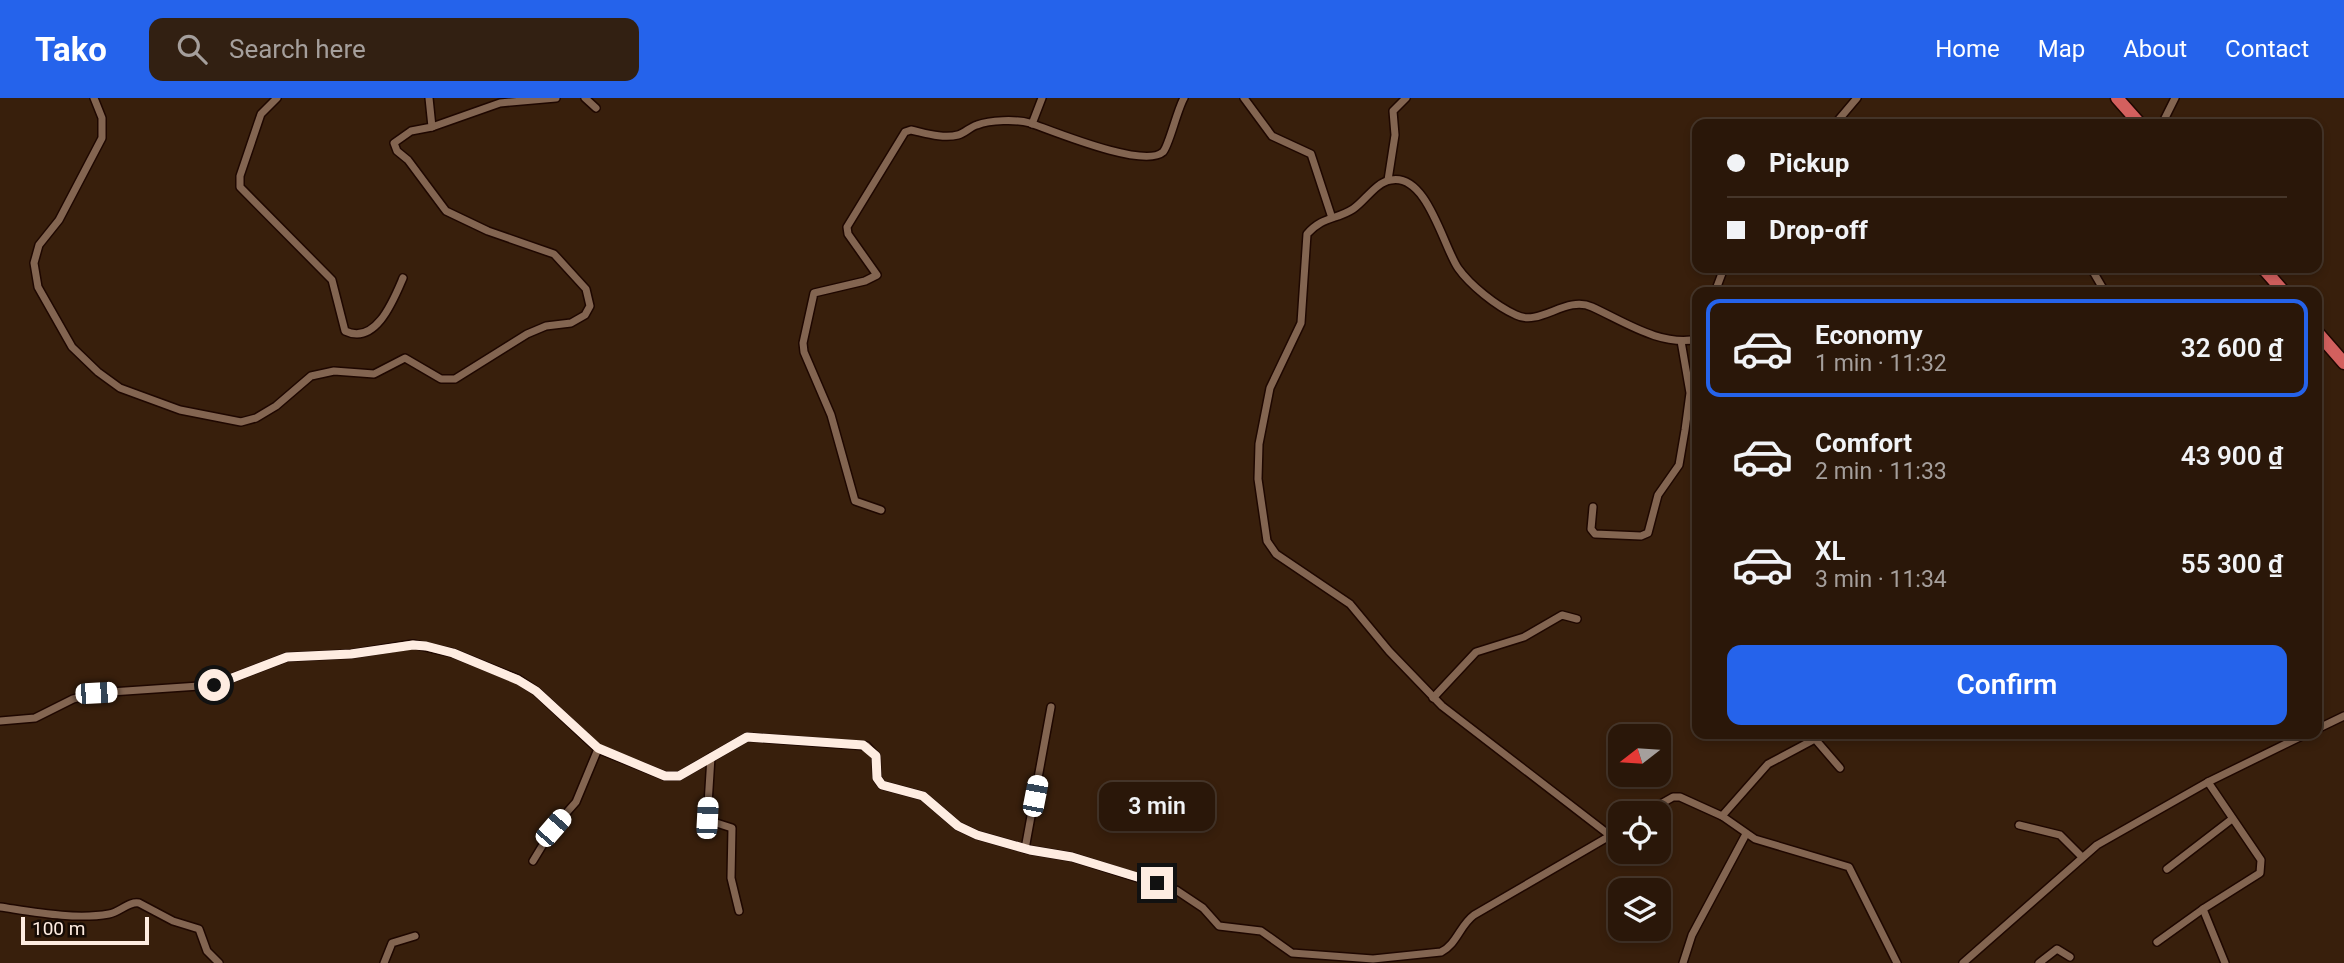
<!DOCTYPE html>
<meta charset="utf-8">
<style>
body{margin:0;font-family:Roboto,sans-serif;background:#322012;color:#f1f3f6;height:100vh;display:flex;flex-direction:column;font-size:26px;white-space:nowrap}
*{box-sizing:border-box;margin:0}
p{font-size:23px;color:#a59f9c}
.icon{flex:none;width:38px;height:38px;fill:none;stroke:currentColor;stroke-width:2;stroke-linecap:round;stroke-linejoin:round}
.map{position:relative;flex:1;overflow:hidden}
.panel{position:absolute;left:1692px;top:189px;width:630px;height:452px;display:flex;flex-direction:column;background:#2a1709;border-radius:14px;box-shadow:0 4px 10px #0003,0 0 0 2px #46362a}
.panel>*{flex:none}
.guide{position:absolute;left:1692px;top:21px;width:630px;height:154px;border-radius:14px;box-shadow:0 4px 10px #0003,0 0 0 2px #46362a;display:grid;align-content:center;height:154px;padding:0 35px;background:#2a1709}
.needle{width:46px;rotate:253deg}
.tools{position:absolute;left:1608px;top:626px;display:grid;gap:14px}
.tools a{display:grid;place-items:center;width:63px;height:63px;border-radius:14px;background:#2a1709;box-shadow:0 4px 10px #0003,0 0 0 2px #46362a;font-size:35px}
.scale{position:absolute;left:21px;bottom:18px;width:128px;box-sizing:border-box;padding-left:7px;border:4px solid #feece1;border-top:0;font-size:19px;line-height:24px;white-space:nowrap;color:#feece1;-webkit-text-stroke:5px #170c05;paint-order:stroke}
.end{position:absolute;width:32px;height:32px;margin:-16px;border:9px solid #feece1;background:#111;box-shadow:0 0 0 4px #111}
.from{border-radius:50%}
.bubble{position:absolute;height:49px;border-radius:14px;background:#2a1709;box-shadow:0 4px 10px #0003,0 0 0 2px #46362a;font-size:23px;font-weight:600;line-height:49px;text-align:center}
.car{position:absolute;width:21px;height:42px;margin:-21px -10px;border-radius:9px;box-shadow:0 0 5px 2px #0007;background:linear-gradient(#fff 24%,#345 0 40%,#fff 0 76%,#345 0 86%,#fff 0)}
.guide b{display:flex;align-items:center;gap:24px;height:66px;font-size:26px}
.guide b+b{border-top:2px solid #46362a}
.guide i{width:18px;height:18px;background:#f1f3f6}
ul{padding:12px 0 0;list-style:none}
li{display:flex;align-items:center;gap:21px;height:98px;margin:0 14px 10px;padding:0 21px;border:4px solid transparent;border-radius:14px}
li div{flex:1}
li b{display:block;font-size:26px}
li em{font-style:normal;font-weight:600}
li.on{border-color:#2563eb}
li>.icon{width:63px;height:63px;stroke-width:1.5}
.primary-button{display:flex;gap:14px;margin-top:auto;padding:14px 35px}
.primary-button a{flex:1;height:80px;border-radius:14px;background:#2563eb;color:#fff;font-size:28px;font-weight:600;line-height:80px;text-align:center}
header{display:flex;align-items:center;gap:42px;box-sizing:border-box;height:98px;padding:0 35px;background:#2563eb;color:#fff}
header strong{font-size:33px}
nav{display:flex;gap:38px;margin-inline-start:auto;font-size:24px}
.search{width:490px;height:63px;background:#322012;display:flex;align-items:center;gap:18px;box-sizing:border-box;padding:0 24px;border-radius:14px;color:#a59f9c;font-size:26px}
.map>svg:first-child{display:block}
</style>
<header>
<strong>Tako</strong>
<div class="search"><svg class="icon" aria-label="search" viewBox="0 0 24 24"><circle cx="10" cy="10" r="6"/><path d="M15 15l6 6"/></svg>Search here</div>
<nav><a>Home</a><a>Map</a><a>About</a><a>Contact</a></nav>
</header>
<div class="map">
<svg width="2344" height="865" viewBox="0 0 2344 865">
<rect width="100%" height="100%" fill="#381f0c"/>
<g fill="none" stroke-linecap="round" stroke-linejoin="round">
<!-- minor casing -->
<g stroke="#1e0700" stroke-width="10">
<g id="minor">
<polyline points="94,0 102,20 102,40 59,122 39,147 34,165 38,189 72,249 98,274 120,290 180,312 241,324 256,320 276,308 311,278 334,273 374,276 405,260 441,281 455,281 527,236 546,228 571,225 585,217 590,208 586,191 554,156 488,133 446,113 408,62 397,53 394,45 411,33 432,29 429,0"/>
<path d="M277 0 261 16 240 78V89L332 182 345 233C376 248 394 201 403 180"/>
<polyline points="585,0 596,10"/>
<polyline points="1244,0 1272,38 1311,56 1331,117"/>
<polyline points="1032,26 1042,0"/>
<polyline points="1835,26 1857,0"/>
<polyline points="2162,26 2175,0"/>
<polyline points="432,29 500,5 556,0"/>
<polyline points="1388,82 1395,37 1393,13 1406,0"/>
<polyline points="2091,170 2105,194"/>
<polyline points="1715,194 1724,170"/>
<polyline points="1593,409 1591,431 1595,436 1641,438 1648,435 1658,397 1679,367 1685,332 1690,295 1681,243"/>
<path d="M881 412 855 403 831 317 804 254 803 245 814 195 865 183 877 177 848 136 847 129 905 34 911 32C925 35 943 41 958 37 965 35 970 29 977 27 990 22 1016 21 1030 25 1053 33 1144 71 1163 54 1169 48 1177 12 1184 0"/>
<polyline points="1433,600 1476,554 1524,539 1562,517 1577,521"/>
<path d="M0 623 35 620 73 601 96 595 214 587 287 559 351 556 413 546 453 555 518 581 536 593 598 651 665 678H679L747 639 867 648 876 658 877 680 882 687 923 698 958 728 977 737 1030 752 1072 759 1176 792 1203 810 1219 828 1261 833 1292 855 1373 861 1441 854C1457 846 1460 827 1474 817L1620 732"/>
<polyline points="2317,631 2344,618"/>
<polyline points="1815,641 1825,635"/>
<polyline points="711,659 707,722 732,730 731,780 739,813"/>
<polyline points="2208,684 2261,762 2260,775 2203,811 2225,865"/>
<polyline points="1643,716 1673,699 1680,699 1722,718 1755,741 1849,769 1897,865"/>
<polyline points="1722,718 1768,666 1815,641 1840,670"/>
<polyline points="2019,727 2060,737 2081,758"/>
<path d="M1612 739 1442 608 1389 553 1350 506 1276 456 1267 443 1258 381 1259 346 1270 290 1301 225 1307 136C1323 118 1336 122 1353 111 1365 103 1376 84 1391 82 1427 75 1443 148 1458 170 1470 187 1496 208 1516 217 1540 229 1566 197 1592 209 1625 224 1661 249 1698 241"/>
<polyline points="1025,751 1051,609"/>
<polyline points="533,763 553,730 576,704 598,651"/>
<polyline points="2167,771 2232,721"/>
<path d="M0 809C34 814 75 822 109 816 120 814 129 803 139 805L173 823 199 831 207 853 219 865"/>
<polyline points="2157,844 2203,811"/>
<polyline points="384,865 392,845 415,838"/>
<polyline points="1683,865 1692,837 1746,736"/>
<polyline points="1963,865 2097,747 2208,684 2308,635"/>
<polyline points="2039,865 2057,851 2070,859"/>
</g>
</g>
<!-- trunk casing -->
<g stroke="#1e0700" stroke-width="15">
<g id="trunk">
<polyline points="2117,0 2140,26"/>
<polyline points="2263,170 2284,194"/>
<polyline points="2317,234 2344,265"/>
</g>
</g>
<!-- minor -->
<use href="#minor" stroke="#836551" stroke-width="7"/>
<!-- trunk -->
<use href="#trunk" stroke="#d3605e" stroke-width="12"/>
</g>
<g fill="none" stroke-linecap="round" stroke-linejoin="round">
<!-- route -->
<polyline stroke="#feece1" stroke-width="9" points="214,587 287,559 351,556 413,547 426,548 453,555 518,582 536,593 598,650 665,678 679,678 747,639 863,647 876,658 877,680 882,687 923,698 958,728 977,737 1030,752 1072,759 1157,785"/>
</g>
</svg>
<div class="tools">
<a><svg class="needle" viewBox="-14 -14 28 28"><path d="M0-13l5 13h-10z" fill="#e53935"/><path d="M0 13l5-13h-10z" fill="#a59f9c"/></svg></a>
<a><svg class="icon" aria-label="locate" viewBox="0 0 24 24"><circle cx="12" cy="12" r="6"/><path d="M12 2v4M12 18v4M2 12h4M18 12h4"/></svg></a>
<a><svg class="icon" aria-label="layers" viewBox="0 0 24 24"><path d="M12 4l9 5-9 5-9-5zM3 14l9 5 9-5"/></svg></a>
</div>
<div class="scale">100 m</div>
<i class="end from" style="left:214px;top:587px"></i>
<i class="end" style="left:1157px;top:785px"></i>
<div class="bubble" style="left:1099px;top:684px;width:116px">3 min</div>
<i class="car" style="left:96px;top:595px;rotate:87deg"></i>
<i class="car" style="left:1035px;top:698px;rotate:11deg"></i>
<i class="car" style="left:707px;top:720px;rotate:3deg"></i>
<i class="car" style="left:553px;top:730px;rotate:41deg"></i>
<div class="guide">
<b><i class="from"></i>Pickup</b>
<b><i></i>Drop-off</b>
</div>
<section class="panel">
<ul>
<li class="on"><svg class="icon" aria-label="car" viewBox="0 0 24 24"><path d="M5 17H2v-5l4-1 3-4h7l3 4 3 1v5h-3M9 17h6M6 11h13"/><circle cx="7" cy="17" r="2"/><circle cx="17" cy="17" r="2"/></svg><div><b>Economy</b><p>1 min · 11:32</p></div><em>32 600 ₫</em></li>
<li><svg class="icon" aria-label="car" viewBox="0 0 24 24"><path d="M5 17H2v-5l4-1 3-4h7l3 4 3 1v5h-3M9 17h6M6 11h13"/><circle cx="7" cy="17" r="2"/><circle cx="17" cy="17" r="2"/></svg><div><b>Comfort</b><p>2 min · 11:33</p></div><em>43 900 ₫</em></li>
<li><svg class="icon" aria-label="car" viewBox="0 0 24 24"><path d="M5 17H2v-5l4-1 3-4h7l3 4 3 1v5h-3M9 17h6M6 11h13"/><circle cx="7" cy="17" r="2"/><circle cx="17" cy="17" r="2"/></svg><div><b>XL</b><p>3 min · 11:34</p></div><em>55 300 ₫</em></li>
</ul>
<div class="primary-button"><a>Confirm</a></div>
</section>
</div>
